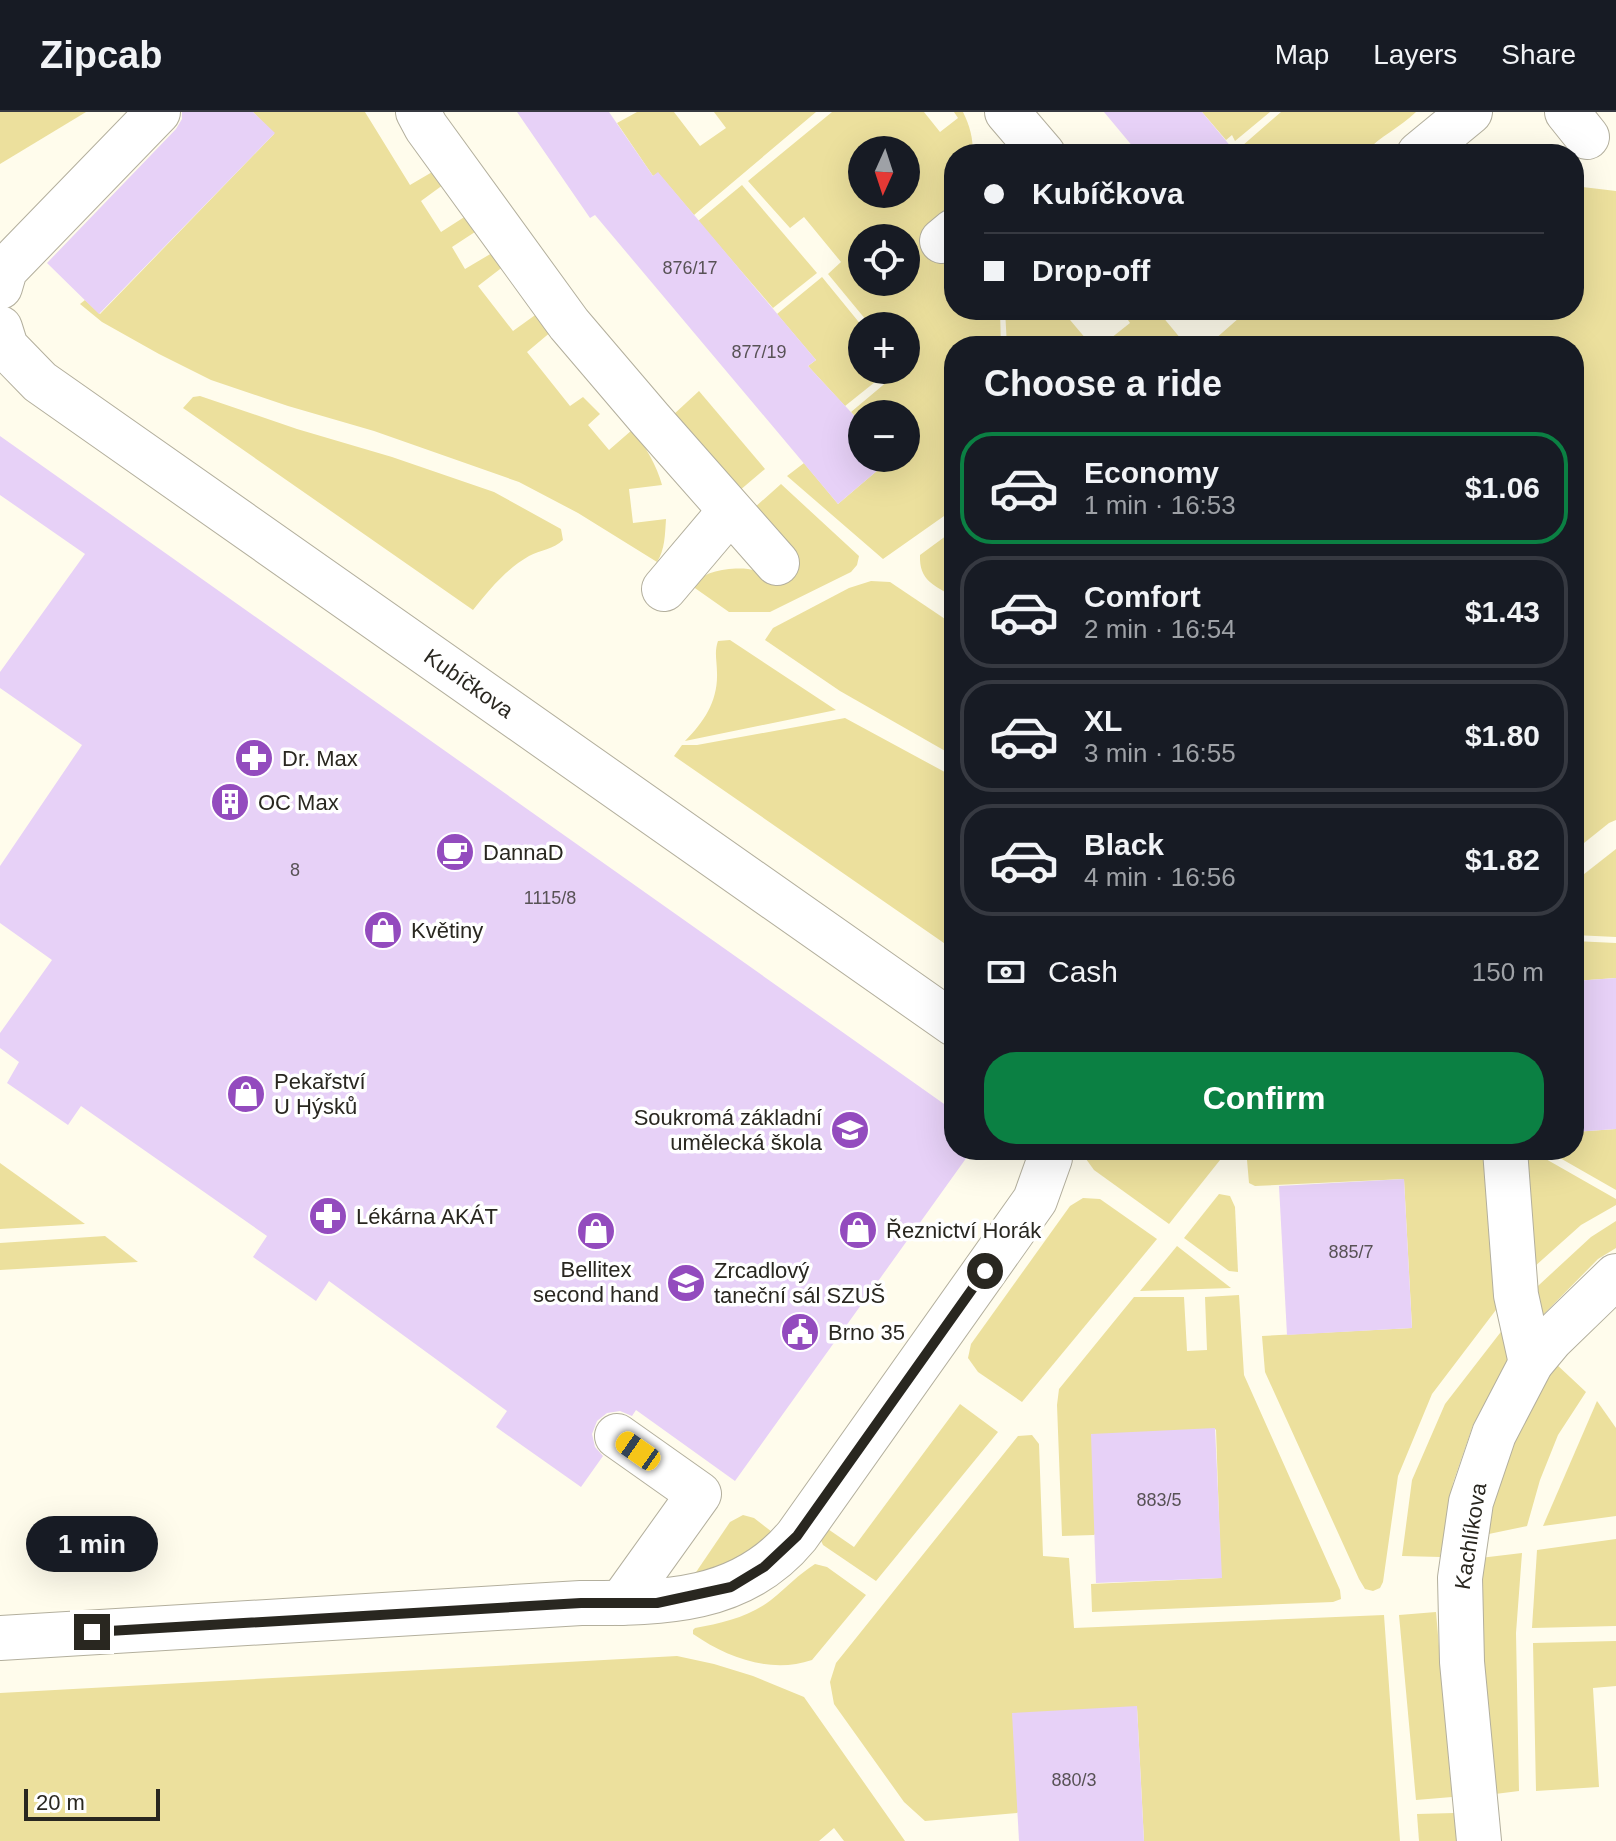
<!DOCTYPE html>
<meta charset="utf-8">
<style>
body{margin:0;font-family:Arial,sans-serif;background:#20242c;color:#f1f3f6;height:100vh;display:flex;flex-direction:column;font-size:30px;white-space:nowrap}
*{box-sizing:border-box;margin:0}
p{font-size:26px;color:#9ea1a6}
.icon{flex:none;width:44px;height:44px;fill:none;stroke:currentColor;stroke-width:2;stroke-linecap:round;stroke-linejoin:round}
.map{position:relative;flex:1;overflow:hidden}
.panel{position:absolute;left:944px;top:224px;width:640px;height:824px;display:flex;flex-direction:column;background:#171b24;border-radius:32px;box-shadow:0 8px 32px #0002}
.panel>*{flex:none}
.banner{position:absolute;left:944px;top:32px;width:640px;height:176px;border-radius:32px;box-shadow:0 8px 32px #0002;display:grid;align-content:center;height:176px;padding:0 40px;background:#171b24}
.needle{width:52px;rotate:183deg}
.buttons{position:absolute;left:848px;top:24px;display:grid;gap:16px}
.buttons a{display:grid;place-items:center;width:72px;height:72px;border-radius:50%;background:#171b24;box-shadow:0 8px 32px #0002;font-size:40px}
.scale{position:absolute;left:24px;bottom:20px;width:136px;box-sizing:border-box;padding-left:8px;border:4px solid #292720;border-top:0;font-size:22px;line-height:28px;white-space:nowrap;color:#292720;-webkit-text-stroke:6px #fff;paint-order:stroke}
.end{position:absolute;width:36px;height:36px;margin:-18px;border:10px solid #292720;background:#fff;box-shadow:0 0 0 4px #fff}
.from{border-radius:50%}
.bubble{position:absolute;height:56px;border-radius:28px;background:#171b24;box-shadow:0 8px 32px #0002;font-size:26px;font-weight:700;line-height:56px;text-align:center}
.car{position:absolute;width:24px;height:48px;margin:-24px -12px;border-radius:10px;box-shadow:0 0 6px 2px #0007;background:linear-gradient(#f5c518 24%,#345 0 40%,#f5c518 0 76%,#345 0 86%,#f5c518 0)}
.banner b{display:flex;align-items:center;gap:28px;height:76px;font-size:30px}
.banner b+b{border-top:2px solid #363941}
.banner i{width:20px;height:20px;background:#f1f3f6}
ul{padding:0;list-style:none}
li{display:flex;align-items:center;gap:24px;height:112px;margin:0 16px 12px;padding:0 24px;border:4px solid #363941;border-radius:32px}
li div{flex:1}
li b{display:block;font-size:30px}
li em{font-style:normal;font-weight:700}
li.selected{border-color:#0b8043}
li>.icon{width:72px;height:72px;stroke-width:1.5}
h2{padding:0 40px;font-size:36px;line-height:96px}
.pay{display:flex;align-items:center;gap:20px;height:88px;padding:0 40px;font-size:30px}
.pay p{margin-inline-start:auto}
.cta{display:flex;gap:16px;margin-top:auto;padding:16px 40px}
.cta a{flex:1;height:92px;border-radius:32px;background:#0b8043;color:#fff;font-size:32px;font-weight:700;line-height:92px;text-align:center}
header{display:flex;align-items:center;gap:48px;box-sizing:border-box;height:112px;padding:0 40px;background:#171b24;border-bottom:2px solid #363941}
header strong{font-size:38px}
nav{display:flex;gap:44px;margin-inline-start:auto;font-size:28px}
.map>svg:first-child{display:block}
</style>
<header>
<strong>Zipcab</strong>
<nav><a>Map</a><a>Layers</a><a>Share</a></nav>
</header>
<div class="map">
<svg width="1616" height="1729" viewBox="0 0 1616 1729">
<rect width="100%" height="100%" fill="#fffcec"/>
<!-- green -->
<g fill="#ece09d" fill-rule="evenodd">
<polygon points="0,0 86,0 0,52"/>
<path d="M253 0H365L410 73 439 56 447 70 421 89 441 120 469 102 478 118 452 135 465 157 492 141 504 154 478 174 513 219 538 201 552 219 527 240 570 294 583 285 600 302 588 313 609 338 632 318C645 333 657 354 662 373L629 377 633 411 666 407C665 422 665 438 657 450L578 401 519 370 374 319 288 294 211 268 159 242 102 210 80 192 85 188 100 202 274 22Z"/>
<polygon points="637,0 674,0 700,34 726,16 714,0 816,0 694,103 658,61 653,64 617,11"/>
<path d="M832 0H924L940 20 958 6 954 0H963C970 14 973 26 973 42H954V198H1000L1001 234H954V397L883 447 787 364 804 351 838 392 892 346H906V302H862V312L851 300 901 258H906V214H871L828 162 841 150 804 105 790 116 748 69ZM862 38H906V82H862ZM862 126H906V170H862Z"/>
<polygon points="1202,0 1270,0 1235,29 1232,23 1226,28"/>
<path d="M1281 0H1416C1401 15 1380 24 1366 40L1367 42H1243L1242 34Z"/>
<polygon points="742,73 817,161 773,196 698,109"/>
<polygon points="1574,74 1616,79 1616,708 1609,711 1574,739 1574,234 1219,234 1214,228 1248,198 1574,198"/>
<polygon points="822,165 862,214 862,258 890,258 845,294 808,254 816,248 777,202"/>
<polygon points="1005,198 1066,198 1062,202 1063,204 1065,202 1092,234 1007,234"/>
<polygon points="1140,198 1157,198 1186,233 1101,234 1130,211 1128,208"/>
<polygon points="699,279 765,357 739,379 673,303"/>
<path d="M200 284 297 317 392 345 494 380 561 417 563 428C554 437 540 438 529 444 506 457 489 478 473 498L183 296 193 285Z"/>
<path d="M781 372 859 444 857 453 851 460 770 500H729L692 474C702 459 730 455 748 457 754 458 761 461 767 463L754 396Z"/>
<path d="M954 418V485C934 473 919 469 920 443Z"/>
<polygon points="871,469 890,470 954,513 954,644 840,579 765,528 773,516 849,476"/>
<path d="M730 528 736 532 836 598 685 629C704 610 718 589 717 561 717 549 714 540 718 529Z"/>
<polygon points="845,606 954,665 954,838 674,644 682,633 697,633"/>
<polygon points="1616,737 1616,825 1574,823 1574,770"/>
<polygon points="1574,829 1616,831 1616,866 1574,869"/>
<polygon points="1616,1017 1616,1078 1546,1038 1574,1038 1574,1020"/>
<polygon points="1084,1038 1228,1038 1169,1112 1094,1058 1086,1047"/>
<polygon points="1257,1038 1492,1038 1505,1186 1432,1282 1398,1364 1383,1470 1380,1476 1373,1479 1365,1477 1359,1467 1265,1260 1262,1224 1412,1216 1404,1067 1255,1074 1249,1071 1247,1048"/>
<polygon points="1515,1038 1530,1038 1616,1087 1616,1093 1581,1113 1524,1164"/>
<polygon points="0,1051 85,1112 0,1117"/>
<polygon points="1219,1082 1230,1084 1235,1095 1238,1160 1229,1159 1184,1126"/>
<polygon points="1083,1086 1100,1087 1157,1127 1022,1290 978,1260 968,1246 971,1232 1070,1094"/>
<polygon points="1616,1109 1616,1136 1598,1147 1536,1210 1526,1185 1591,1125"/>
<polygon points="105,1124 138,1150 0,1158 0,1131"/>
<polygon points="1177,1134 1231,1176 1140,1179"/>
<polygon points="1239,1183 1244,1263 1340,1478 1341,1487 1333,1490 1092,1500 1091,1472 1221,1466 1216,1317 1094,1423 1062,1424 1057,1293 1059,1277 1134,1185 1184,1185 1187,1239 1207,1238 1205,1185"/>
<polygon points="1507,1212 1510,1244 1473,1313 1453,1371 1440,1445 1402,1444 1412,1368 1445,1292"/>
<polygon points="1555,1251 1586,1280 1558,1323 1540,1368 1527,1414 1484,1423 1511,1326"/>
<polygon points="1597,1289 1616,1316 1616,1404 1543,1414"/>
<polygon points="960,1292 998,1320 876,1469 823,1433 819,1424 825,1415 854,1435"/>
<polygon points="1032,1323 1039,1332 1043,1444 1069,1446 1074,1516 1384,1503 1400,1729 1144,1729 1137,1595 1017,1701 925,1709 904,1690 834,1592 830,1570 836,1551 1018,1324"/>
<polygon points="743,1403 754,1406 776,1423 744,1452 688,1472 730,1410"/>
<polygon points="1616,1427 1616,1514 1532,1516 1537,1438"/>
<polygon points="1522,1441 1516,1521 1519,1679 1495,1682 1482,1570 1480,1446"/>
<path d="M815 1452 827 1455 866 1483 812 1548C771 1562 728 1546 693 1522V1518L695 1516C722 1511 749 1505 771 1488 786 1476 799 1462 815 1452Z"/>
<polygon points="1436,1500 1452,1685 1416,1688 1399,1503"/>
<polygon points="1616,1529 1616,1574 1593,1576 1599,1675 1536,1679 1533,1531"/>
<polygon points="677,1544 714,1552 753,1564 804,1585 905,1729 844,1729 834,1716 819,1729 0,1729 0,1581"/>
<polygon points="1454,1701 1457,1729 1419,1729 1417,1702"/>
</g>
<!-- building -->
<g fill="#e7d1f7">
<polygon points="182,0 253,0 275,21 99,202 47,151 176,17 182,7"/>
<polygon points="517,0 609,0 653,64 658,60 816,248 808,254 862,312 862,346 892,346 838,392 595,103 590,106"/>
<polygon points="1104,0 1202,0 1237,42 1139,42"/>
<polygon points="0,324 954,999 954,1038 972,1038 735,1369 636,1298 632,1304 620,1299 607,1301 597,1309 592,1322 595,1335 603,1344 581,1375 496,1315 507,1299 329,1169 316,1189 253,1145 267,1124 81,994 68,1013 7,971 19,950 0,936 0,921 52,848 0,811 0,754 82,633 0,576 0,560 85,442 0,383"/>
<polygon points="1616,866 1616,1017 1574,1020 1574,869"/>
<polygon points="1404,1067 1412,1216 1287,1223 1279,1074"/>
<polygon points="1215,1316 1222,1466 1096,1471 1091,1322"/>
<polygon points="1137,1594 1144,1729 1019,1729 1012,1601"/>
</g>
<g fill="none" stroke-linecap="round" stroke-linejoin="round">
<!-- minor casing -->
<g stroke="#b3af9d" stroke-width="46">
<g id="minor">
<polyline points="418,0 426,15 569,212 650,307 777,451"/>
<polyline points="1007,0 1043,42"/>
<polyline points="1567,0 1587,25"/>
<polyline points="1419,42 1470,0"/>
<polyline points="942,129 954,119"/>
<polyline points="0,175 5,158 158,0"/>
<polyline points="0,216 6,235 40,270 954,912"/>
<polyline points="664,477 730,399"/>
<polyline points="1505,1038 1516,1183 1531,1251"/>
<polyline points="617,1324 699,1382 621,1491"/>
<path d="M0 1526 581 1491C661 1491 741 1492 797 1424L1035 1088 1050 1046V1038"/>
<polyline points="1479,1729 1462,1550 1460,1466 1471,1390 1494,1322 1531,1251 1551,1227 1616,1164"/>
</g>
</g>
<!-- minor -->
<use href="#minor" stroke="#fff" stroke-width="44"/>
</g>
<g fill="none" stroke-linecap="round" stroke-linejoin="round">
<!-- route -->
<polyline stroke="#292720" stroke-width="10" points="92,1520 581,1491 657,1491 731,1475 764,1455 797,1424 985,1159"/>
</g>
<!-- icons -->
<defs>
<g id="pharmacy-disc" transform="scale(2)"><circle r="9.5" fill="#934bbe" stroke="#fff"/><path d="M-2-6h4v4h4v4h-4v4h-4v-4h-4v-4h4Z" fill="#fff"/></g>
<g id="building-disc" transform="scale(2)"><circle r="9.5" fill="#934bbe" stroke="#fff"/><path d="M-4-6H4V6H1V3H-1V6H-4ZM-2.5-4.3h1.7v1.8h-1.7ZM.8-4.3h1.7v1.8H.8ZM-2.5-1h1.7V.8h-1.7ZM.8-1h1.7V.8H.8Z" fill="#fff"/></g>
<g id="cafe-disc" transform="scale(2)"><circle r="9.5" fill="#934bbe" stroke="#fff"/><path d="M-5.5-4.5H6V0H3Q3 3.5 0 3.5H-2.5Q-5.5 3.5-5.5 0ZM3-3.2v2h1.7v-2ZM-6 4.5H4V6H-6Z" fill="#fff"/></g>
<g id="shop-disc" transform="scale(2)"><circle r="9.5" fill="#934bbe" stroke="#fff"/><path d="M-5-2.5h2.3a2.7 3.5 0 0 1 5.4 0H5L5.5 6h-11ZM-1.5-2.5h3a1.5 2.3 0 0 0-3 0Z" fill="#fff"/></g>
<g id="school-disc" transform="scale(2)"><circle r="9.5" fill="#934bbe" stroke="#fff"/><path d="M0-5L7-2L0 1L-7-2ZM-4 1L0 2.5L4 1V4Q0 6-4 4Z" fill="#fff"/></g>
<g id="civic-disc" transform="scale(2)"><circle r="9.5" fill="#934bbe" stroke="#fff"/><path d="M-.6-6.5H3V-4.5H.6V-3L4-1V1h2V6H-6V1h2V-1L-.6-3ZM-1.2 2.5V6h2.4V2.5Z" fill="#fff"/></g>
</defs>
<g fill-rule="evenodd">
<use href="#pharmacy-disc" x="254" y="646"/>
<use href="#building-disc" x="230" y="690"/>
<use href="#cafe-disc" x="455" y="740"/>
<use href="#shop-disc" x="383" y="818"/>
<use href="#shop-disc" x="246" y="982"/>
<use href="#school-disc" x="850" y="1018"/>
<use href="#pharmacy-disc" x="328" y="1104"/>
<use href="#shop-disc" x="858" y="1118"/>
<use href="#shop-disc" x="596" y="1119"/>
<use href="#school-disc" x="686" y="1171"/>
<use href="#civic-disc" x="800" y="1220"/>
</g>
<g text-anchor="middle" stroke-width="7" stroke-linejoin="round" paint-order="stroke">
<!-- number labels -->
<g font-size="18" fill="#585256">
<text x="690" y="162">876/17</text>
<text x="759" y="246">877/19</text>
<text x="295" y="764">8</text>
<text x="550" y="792">1115/8</text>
<text x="1351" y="1146">885/7</text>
<text x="1159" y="1394">883/5</text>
<text x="1074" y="1674">880/3</text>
</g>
<!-- street labels -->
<g font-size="22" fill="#292720" stroke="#fff">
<text transform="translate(469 571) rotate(35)" y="8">Kubíčkova</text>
<text transform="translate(1470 1424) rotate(-81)" y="8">Kachlíkova</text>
</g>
<!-- poi labels -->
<g font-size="22" fill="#292720" stroke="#fff" text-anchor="start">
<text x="282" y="654">Dr. Max</text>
<text x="258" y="698">OC Max</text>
<text x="483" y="748">DannaD</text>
<text x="411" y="826">Květiny</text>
<text x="274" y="977">Pekařství<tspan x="274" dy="25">U Hýsků</tspan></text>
<text x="822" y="1013" text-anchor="end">Soukromá základní<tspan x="822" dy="25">umělecká škola</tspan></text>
<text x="356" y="1112">Lékárna AKÁT</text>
<text x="886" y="1126">Řeznictví Horák</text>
<text x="596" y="1165" text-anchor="middle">Bellitex<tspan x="596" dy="25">second hand</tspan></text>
<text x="714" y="1166">Zrcadlový<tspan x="714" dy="25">taneční sál SZUŠ</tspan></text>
<text x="828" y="1228">Brno 35</text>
</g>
</g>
</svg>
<div class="buttons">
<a><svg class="needle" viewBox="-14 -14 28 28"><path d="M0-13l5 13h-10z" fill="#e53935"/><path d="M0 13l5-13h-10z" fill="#9ea1a6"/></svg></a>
<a><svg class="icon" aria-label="locate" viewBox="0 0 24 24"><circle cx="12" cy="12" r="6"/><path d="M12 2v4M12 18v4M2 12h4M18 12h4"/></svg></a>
<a>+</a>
<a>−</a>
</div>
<div class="scale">20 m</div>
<i class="end from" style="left:985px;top:1159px"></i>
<i class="end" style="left:92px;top:1520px"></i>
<div class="bubble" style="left:26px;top:1404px;width:132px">1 min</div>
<i class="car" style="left:638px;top:1339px;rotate:305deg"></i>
<div class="banner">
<b><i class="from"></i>Kubíčkova</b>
<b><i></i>Drop-off</b>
</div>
<section class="panel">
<h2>Choose a ride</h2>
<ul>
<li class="selected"><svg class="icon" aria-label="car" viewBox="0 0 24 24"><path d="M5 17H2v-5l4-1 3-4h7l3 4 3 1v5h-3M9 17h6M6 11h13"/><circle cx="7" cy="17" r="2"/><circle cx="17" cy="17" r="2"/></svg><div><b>Economy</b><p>1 min · 16:53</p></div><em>$1.06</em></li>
<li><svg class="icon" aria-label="car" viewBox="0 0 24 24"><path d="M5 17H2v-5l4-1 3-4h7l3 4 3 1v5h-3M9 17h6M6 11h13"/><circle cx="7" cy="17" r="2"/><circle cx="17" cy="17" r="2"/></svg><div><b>Comfort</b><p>2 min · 16:54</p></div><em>$1.43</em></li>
<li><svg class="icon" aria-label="car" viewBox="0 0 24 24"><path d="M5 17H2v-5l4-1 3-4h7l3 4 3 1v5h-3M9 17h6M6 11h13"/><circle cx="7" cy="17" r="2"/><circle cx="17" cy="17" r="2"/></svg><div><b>XL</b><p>3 min · 16:55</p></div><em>$1.80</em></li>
<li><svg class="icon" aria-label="car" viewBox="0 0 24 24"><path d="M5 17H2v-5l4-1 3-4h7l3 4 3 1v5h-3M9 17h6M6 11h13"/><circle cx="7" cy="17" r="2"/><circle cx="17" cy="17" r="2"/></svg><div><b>Black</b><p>4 min · 16:56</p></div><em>$1.82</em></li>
</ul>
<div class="pay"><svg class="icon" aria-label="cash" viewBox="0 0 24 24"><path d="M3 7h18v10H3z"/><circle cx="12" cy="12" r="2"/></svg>Cash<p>150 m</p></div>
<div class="cta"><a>Confirm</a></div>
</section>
</div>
